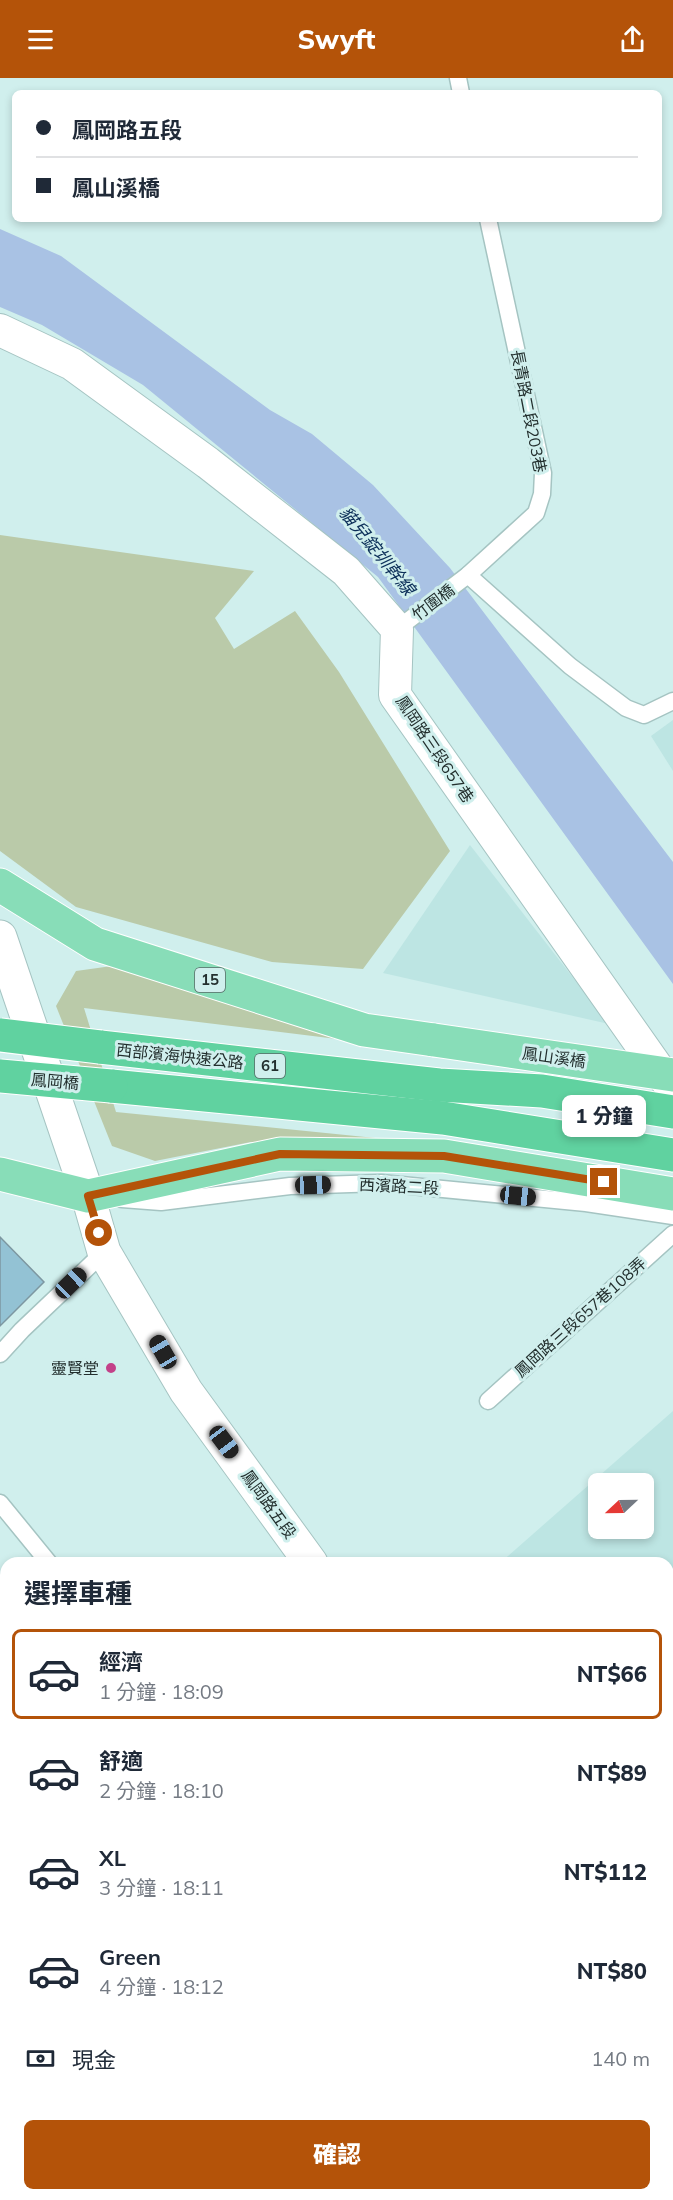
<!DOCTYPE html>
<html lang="zh-TW">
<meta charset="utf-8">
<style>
body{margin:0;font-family:Mulish,"Noto Sans TC",sans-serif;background:#f6f6f7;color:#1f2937;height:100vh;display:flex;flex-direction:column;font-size:22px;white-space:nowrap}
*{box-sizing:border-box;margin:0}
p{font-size:20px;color:#747a83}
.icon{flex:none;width:33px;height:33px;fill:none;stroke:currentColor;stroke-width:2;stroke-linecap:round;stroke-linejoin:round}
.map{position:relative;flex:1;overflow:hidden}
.details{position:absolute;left:0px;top:1479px;width:674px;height:644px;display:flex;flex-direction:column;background:#fff;border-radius:18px 18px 0 0;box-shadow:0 3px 9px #0003}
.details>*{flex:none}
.banner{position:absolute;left:12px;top:12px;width:650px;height:132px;border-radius:9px;box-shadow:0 3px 9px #0003;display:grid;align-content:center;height:132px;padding:0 24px;background:#fff}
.needle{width:39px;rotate:248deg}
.fabs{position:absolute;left:588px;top:1395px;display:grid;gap:12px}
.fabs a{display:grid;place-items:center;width:66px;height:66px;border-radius:9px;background:#fff;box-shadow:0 3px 9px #0003;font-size:30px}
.end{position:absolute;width:27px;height:27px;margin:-14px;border:8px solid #b45309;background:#fff;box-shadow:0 0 0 3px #fff}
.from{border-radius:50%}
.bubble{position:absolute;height:42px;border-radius:9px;background:#fff;box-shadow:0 3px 9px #0003;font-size:20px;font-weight:800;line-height:42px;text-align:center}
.car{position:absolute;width:18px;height:36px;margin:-18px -9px;border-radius:8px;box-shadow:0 0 4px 2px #0007;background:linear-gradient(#222 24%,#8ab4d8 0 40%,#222 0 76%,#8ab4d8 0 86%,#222 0)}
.banner b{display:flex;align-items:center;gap:21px;height:57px;font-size:22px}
.banner b+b{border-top:2px solid #e0e1e3}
.banner i{width:15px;height:15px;background:#1f2937}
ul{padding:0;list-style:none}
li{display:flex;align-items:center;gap:18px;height:90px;margin:0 12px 9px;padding:0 12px;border:3px solid transparent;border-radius:9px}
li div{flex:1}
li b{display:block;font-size:22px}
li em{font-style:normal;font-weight:800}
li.active{border-color:#b45309}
li>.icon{width:54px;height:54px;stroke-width:1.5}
h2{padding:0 24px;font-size:27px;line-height:72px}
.pay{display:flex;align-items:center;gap:15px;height:66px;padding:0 24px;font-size:22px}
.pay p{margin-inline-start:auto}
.action{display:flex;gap:12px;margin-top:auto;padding:12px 24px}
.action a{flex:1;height:69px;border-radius:9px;background:#b45309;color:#fff;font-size:24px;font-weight:800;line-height:69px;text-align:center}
header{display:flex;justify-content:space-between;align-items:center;height:78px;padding:0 24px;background:#b45309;color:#fff;font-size:27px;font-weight:800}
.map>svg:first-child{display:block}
</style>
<header><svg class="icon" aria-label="menu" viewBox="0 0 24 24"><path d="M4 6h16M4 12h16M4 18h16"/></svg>Swyft<svg class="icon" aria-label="share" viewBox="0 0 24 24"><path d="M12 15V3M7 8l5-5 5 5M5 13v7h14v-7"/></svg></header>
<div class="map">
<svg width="673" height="2122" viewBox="0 0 673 2122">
<rect width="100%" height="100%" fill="#d0efed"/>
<!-- built -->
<g fill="#bde5e3" fill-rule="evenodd">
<polygon points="673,642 673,693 651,658"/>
<polygon points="470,767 609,946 383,895"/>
<path d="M673 1333V1608L668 1613V1485H500ZM598 1406H644V1450H598Z"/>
</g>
<!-- green -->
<g fill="#bacaa9">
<polygon points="0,457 254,493 215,540 234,571 295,533 339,594 450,773 363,891 272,884 76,829 0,773"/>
<polygon points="112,888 345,962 84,930 116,1034 395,1062 251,1064 155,1083 112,1068 56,928 76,893"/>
<polygon points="6,1906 6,2116 67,2117 44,2122 0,2122 0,1907"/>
</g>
<!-- water -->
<polygon fill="#a9c2e4" points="0,151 61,178 270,332 312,356 373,407 450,490 673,784 673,906 378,499 143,307 42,247 0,229"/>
<!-- building -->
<polygon fill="#93c2d4" stroke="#7d97a1" stroke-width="1.5" points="0,1159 44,1204 0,1248"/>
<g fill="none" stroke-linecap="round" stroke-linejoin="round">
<!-- service casing -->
<g stroke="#a5c4c2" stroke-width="19">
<g id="service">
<polyline points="458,0 461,15"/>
<polyline points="468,497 570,588 626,630 644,637 673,623"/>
<polyline points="397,551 468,497 536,435 542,416 543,395 488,141"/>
<polyline points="122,1121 161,1124 290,1108 381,1105 586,1125 673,1138"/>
<polyline points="0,1276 22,1252 104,1174"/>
<polyline points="488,1323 673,1156"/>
<polyline points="0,1425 49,1485"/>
<polyline points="668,1848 673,1854"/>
<polyline points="664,2116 667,2122"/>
</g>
</g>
<!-- minor casing -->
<g stroke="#a5c4c2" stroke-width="34">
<polyline id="minor" points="0,252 72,286 208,385 346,493 397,551 395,617 673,1012"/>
</g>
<!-- tertiary casing -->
<g stroke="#a5c4c2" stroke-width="35">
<g id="tertiary">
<polyline points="0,859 88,1118 104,1174 186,1313 311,1485"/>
<polyline points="220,2122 223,2116"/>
</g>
</g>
<!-- primary casing -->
<g stroke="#fff" stroke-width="35">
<g id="primary">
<polyline points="0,807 95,866 364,952 434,962"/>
<polyline points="0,1096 88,1118 280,1076 444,1078 673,1116"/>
</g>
</g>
<!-- trunk casing -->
<g stroke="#fff" stroke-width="35">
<g id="trunk">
<polyline points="100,969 439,1007 542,1013 673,1034"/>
<polyline points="111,1008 443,1040 673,1077"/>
</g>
</g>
<!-- path -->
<polyline stroke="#99b1b0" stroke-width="4" stroke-dasharray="4.5 4.5" stroke-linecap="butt" points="668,1674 673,1680"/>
<!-- service -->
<use href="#service" stroke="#fff" stroke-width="16"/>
<!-- minor -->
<use href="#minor" stroke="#fff" stroke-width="32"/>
<!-- tertiary -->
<use href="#tertiary" stroke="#fff" stroke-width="33"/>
<!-- primary -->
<use href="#primary" stroke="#88ddb8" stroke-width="33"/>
<!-- trunk -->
<use href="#trunk" stroke="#60d2a0" stroke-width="33"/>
<!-- primary-bridge casing -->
<g stroke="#fff" stroke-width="35" stroke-linecap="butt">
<polyline id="primary-bridge" points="434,962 673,997"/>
</g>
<!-- trunk-bridge casing -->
<g stroke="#fff" stroke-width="35" stroke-linecap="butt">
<g id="trunk-bridge">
<polyline points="0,957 100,969"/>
<polyline points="0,998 111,1008"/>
</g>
</g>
<!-- primary-bridge -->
<use href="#primary-bridge" stroke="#88ddb8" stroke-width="33"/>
<!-- trunk-bridge -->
<use href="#trunk-bridge" stroke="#60d2a0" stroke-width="33"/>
</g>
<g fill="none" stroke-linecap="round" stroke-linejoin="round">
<!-- route -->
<polyline stroke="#b45309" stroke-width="8" points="99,1155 88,1118 280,1076 444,1078 604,1104"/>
</g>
<!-- markers -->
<circle fill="#c34189" stroke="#d0efed" stroke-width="2" cx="111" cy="1290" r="6"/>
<g text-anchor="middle" stroke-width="6" stroke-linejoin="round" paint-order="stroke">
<!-- shield labels -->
<g fill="#d0efed" stroke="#576967" stroke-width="1.5">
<rect x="195" y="890" width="30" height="24" rx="4.5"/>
<rect x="255" y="976" width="30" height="24" rx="4.5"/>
</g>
<g font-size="15" font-weight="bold" fill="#232f2e">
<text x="210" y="907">15</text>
<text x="270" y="993">61</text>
</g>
<!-- street labels -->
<g font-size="16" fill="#232f2e" stroke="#d0efed">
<text transform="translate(529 333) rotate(79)" y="6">長青路二段203巷</text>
<text transform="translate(433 524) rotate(-37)" y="6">竹圍橋</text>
<text transform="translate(435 671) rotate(56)" y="6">鳳岡路三段657巷</text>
<text transform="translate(180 978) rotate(6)" y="6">西部濱海快速公路</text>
<text transform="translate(554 979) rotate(8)" y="6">鳳山溪橋</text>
<text transform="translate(55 1003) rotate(5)" y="6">鳳岡橋</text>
<text transform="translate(399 1108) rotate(3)" y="6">西濱路二段</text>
<text transform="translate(580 1239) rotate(-42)" y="6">鳳岡路三段657巷108弄</text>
<text transform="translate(269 1426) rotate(54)" y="6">鳳岡路五段</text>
</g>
<!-- poi labels -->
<g font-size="16" fill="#232f2e" stroke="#d0efed" text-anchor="end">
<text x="99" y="1296">靈賢堂</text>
</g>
<!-- water labels -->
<g font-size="18" font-style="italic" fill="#0b2e58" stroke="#d0efed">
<text transform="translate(377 473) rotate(51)" y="6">貓兒錠圳幹線</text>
</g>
</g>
</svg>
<div class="fabs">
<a><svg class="needle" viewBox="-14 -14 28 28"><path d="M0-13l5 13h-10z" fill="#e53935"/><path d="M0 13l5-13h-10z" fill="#747a83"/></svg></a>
</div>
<i class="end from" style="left:99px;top:1155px"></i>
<i class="end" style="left:604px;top:1104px"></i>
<div class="bubble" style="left:562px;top:1017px;width:84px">1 分鐘</div>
<i class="car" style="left:313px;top:1107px;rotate:88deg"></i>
<i class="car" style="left:518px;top:1118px;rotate:96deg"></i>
<i class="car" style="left:71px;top:1205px;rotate:46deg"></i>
<i class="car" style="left:163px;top:1274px;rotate:330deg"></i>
<i class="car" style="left:224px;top:1364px;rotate:143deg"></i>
<div class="banner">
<b><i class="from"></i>鳳岡路五段</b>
<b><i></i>鳳山溪橋</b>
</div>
<section class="details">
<h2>選擇車種</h2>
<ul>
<li class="active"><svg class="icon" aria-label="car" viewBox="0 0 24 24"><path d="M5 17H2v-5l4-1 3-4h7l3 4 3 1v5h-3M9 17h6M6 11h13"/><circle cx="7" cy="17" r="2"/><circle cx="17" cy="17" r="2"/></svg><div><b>經濟</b><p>1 分鐘 · 18:09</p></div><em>NT$66</em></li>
<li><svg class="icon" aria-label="car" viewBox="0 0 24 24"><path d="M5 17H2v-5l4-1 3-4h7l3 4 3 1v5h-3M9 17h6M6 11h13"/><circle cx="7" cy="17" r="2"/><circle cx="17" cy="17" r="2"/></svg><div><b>舒適</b><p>2 分鐘 · 18:10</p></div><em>NT$89</em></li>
<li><svg class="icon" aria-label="car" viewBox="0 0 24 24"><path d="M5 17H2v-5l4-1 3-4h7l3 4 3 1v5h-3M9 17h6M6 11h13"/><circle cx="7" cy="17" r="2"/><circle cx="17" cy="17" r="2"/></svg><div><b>XL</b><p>3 分鐘 · 18:11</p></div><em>NT$112</em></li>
<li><svg class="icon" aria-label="car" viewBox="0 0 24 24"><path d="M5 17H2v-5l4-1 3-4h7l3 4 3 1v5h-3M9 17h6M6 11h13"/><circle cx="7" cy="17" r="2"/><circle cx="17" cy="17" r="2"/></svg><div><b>Green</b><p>4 分鐘 · 18:12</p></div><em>NT$80</em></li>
</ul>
<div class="pay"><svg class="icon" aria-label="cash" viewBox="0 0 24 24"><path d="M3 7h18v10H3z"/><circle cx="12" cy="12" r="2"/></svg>現金<p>140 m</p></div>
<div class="action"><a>確認</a></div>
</section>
</div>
